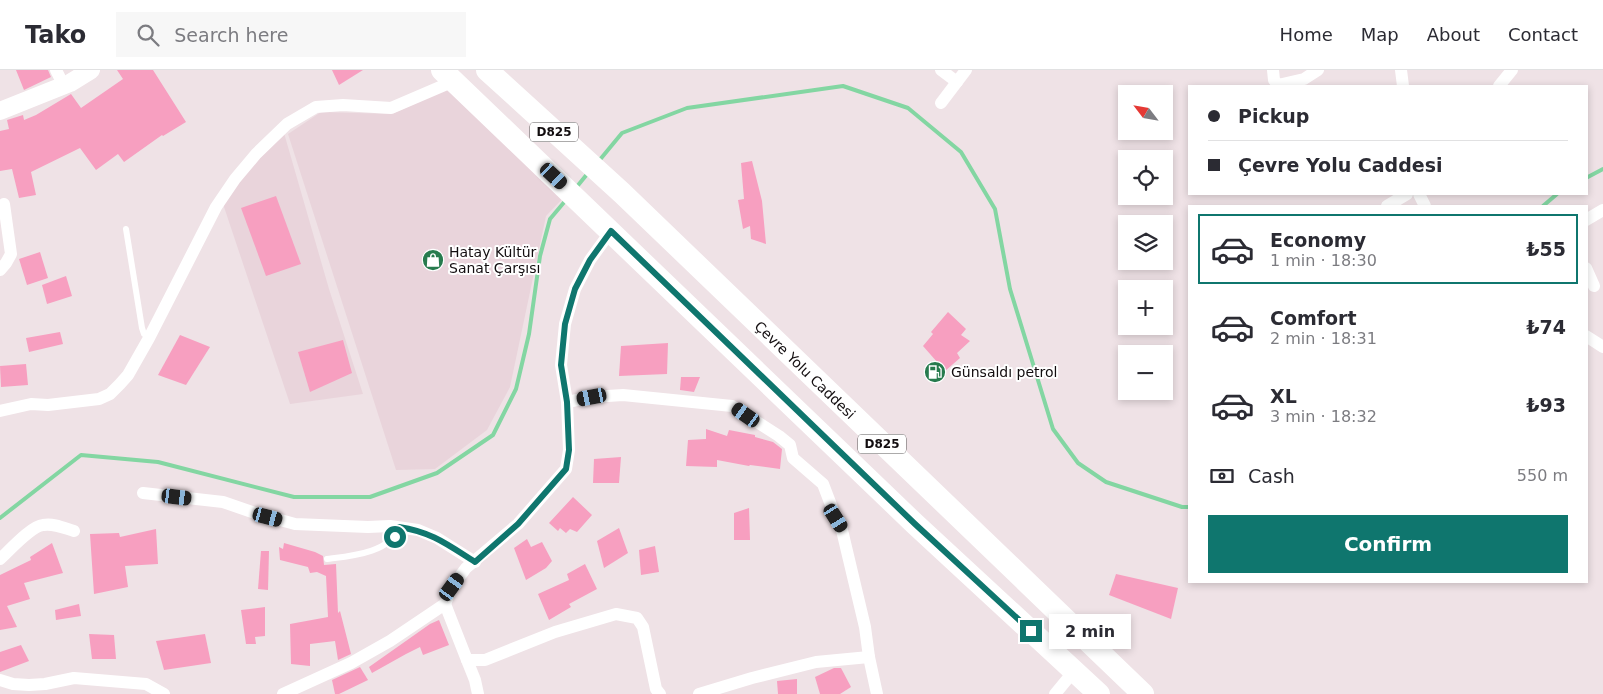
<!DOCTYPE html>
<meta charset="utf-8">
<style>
body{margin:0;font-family:"DejaVu Sans",sans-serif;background:#f7f7f7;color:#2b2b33;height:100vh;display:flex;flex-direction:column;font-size:19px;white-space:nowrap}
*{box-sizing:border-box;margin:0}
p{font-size:16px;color:#7c7c81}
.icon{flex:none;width:28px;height:28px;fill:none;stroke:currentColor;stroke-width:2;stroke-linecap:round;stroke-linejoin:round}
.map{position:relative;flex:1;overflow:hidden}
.details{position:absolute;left:1188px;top:135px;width:400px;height:378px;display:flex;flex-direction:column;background:#fff;border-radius:0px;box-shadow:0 2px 8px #0003}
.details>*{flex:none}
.top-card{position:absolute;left:1188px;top:15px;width:400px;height:110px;border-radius:0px;box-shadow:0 2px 8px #0003;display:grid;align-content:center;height:110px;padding:0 20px;background:#fff}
.needle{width:32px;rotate:301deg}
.fabs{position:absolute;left:1118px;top:15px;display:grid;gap:10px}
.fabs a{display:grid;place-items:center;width:55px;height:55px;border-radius:0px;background:#fff;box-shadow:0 2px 8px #0003;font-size:25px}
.end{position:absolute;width:22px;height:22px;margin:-11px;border:6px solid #0f766e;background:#fff;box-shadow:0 0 0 2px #fff}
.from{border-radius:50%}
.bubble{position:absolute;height:35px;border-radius:0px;background:#fff;box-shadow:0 2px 8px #0003;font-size:16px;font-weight:800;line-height:35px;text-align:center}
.car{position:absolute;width:15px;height:30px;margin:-15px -8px;border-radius:6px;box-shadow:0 0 4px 1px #0007;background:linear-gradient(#222 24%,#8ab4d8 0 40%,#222 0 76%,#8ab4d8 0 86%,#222 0)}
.top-card b{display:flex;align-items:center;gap:18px;height:48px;font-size:19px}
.top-card b+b{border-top:1px solid #e1e1e2}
.top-card i{width:12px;height:12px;background:#2b2b33}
ul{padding:9px 0 0;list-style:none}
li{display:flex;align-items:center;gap:15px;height:70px;margin:0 10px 8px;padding:0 10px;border:2px solid transparent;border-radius:0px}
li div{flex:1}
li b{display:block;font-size:19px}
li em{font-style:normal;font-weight:800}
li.selected{border-color:#0f766e}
li>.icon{width:45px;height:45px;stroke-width:1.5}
.pay{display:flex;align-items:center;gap:12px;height:55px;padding:0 20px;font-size:19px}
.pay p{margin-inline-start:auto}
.button{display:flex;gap:10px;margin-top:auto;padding:10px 20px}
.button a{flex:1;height:58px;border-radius:0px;background:#0f766e;color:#fff;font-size:20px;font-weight:800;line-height:58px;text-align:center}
header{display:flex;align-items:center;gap:30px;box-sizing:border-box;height:70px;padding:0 25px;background:#fff;border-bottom:1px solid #e1e1e2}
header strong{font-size:24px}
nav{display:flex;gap:28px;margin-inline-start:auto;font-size:18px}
.search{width:350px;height:45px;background:#f7f7f7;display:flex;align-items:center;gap:12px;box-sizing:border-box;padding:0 18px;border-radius:0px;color:#7c7c81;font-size:19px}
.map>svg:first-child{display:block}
</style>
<header>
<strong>Tako</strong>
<div class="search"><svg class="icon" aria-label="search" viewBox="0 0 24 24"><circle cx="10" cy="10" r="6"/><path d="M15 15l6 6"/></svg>Search here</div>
<nav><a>Home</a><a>Map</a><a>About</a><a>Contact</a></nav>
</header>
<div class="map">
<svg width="1603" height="624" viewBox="0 0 1603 624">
<rect width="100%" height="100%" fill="#efe2e6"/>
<!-- built -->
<g fill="#e9d4db">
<polygon points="452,17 567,124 546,146 510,317 487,360 435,399 396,400 288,64 321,42 392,44"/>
<polygon points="284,63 329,219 363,324 290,334 221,128"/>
</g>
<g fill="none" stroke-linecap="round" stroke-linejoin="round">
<!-- stream -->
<g stroke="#83d6a2" stroke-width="4">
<polyline points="598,92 622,63 687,38 843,16 908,38 961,82 995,139 1010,219 1053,359 1078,393 1106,412 1182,437 1189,437"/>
<polyline points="1586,108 1603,99"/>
<polyline points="575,119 588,103"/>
<polyline points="1543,136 1557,124"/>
<polyline points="0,448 81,385 158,392 294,427 370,427 437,403 493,365 516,319 529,264 540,186 550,149 566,130"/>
</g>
</g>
<!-- building -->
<g fill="#f79fc0">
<polygon points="16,0 48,0 51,7 24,20"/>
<polygon points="117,0 153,0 186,52 163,66 162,65 124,92 118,84 96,100 80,78 31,102 36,125 19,128 12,99 0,101 0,61 9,59 7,50 23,45 24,50 36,45 71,24 81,38 123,9"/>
<polygon points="332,0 363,0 339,15"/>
<polygon points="752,91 762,131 766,174 751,169 750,156 743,159 738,130 744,129 741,93"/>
<polygon points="276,126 301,194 266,206 241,138"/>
<polygon points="40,182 48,208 27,215 19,189"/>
<polygon points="66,206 72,226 47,234 42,215"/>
<polygon points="948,242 966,259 961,265 970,271 957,283 960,288 945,301 923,276 933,264 931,262"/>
<polygon points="60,262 63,274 29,282 26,268"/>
<polygon points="180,265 210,277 186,315 158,305"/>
<polygon points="343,270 352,303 310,322 298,282"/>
<polygon points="668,273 667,304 619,306 621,276"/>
<polygon points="26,294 28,315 1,317 0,296"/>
<polygon points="681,307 700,307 694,322 680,320"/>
<polygon points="706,359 727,366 729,360 755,365 755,367 773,372 782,379 780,399 750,395 749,396 717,390 717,397 686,396 688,370 706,369"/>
<polygon points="621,387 619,413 593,413 594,389"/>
<polygon points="573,427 592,445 577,462 570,459 566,463 560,458 558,461 549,453"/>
<polygon points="749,438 750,470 734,470 734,443"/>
<polygon points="619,458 628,483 604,498 597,471"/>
<polygon points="156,459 158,494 125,496 128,517 94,524 90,464 119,463 120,467"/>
<polygon points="527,469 531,477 542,472 552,491 546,498 526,510 514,478"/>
<polygon points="52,473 63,503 24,513 30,529 7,536 17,557 0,560 0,505 31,490 30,487"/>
<polygon points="284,473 315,482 323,486 324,495 336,494 338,543 340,541 351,584 338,590 335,571 310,574 310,596 291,594 290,554 328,547 326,506 317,502 310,503 308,497 280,490 279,477 283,479"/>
<polygon points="655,476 659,502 641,505 639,480"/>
<polygon points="261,481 269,481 268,520 258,519"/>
<polygon points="585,494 597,519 569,534 571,537 549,550 538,524 569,510 567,504"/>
<polygon points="1116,504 1178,518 1171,549 1109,525"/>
<polygon points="79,534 81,546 56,550 55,540"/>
<polygon points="265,537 265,566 255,567 256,574 246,574 241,540"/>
<polygon points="439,550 449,575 423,585 420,577 406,584 372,603 369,597 430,554"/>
<polygon points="89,564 114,565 116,589 92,589"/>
<polygon points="205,564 211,593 164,600 156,571"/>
<polygon points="21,575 29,591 0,602 0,582"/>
<polygon points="360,597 368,610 339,624 335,624 332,610"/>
<polygon points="834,598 841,598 851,617 840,624 820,624 815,607"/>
<polygon points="797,609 797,624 778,624 777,611"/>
</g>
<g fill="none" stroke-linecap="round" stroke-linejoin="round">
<!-- lane -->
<g stroke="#fff" stroke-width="6">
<polyline points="126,159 142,258 144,264 149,268"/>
<path d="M327 489C350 486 391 483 399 457"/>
</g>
<!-- street -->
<g stroke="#fff" stroke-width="12">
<polyline points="56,0 64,16"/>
<polyline points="941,0 957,12"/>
<polyline points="1273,0 1274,10 1278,15 1304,9 1318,0"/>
<polyline points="1401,0 1403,16"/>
<polyline points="1499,16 1512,0"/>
<polyline points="941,33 966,0"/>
<polyline points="1419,124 1425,136"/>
<polyline points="1387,136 1407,124"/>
<polyline points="1586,150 1603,140"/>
<polyline points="1586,198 1594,216"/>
<polyline points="0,200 6,193 11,184 4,134"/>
<polyline points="1586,266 1603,277"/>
<polyline points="567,332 592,327 623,325 732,336 779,366 790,375 793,388 823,414 836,448 841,456 865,557 869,587 877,624"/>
<polyline points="0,341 31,334 48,335 99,329 110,324 120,314 128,305 149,268 216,137 235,109 256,84 287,54 316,37 343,35 391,38 454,11"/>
<polyline points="143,423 223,432 255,443 295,454 368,457 390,456 418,460 437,468 475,492"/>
<path d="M0 489C9 481 31 456 43 455 54 453 64 458 74 461"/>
<polyline points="445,534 467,590 485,590 555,562 616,544 637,548 643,557 656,619 660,624"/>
<polyline points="467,590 475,610 478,624"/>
<polyline points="0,610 13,614 29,615 45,614 74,608 146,614 164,624"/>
<polyline points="283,624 351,593 390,571 445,534 452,517 466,498 518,454 566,399 569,380 567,332 561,295 565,254 575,219 590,190 611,161"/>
<polyline points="699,624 752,608 816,592 869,587"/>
<polyline points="1055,624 1074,601"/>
</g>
<!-- secondary -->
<polyline stroke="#fff" stroke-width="18" points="0,41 70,13 91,0"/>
<!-- highway -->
<g stroke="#fff" stroke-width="22">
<polyline points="442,0 915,454 1099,624"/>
<polyline points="487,0 622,123 1143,624"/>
</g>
</g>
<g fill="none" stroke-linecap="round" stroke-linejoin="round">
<!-- route -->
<path stroke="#0f766e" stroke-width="6" d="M395 467 399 457C432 462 448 475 475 492L518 454 566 399 569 380 567 332 561 295 565 254 575 219 590 190 611 161 915 454 1031 561"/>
</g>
<!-- icons -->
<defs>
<g id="shop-disc" transform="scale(1.125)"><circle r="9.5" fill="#277b4e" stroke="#fff"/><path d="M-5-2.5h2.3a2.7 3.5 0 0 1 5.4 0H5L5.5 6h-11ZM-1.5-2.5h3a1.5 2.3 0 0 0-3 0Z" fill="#fff"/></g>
<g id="fuel-disc" transform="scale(1.125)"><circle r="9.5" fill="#277b4e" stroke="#fff"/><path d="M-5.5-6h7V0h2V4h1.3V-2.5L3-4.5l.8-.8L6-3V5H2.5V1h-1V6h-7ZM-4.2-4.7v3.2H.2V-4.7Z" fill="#fff"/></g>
</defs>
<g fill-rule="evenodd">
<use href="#shop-disc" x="433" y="190"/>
<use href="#fuel-disc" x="935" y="302"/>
</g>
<g text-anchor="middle" stroke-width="4" stroke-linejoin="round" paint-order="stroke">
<!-- shield labels -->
<g fill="#fff" stroke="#595657" stroke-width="1">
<rect x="530" y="52.5" width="48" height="19" rx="4"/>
<rect x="858" y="364.5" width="48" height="19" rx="4"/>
</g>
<g font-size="12" font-weight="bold" fill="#120d0f">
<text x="554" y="66">D825</text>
<text x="882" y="378">D825</text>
</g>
<!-- poi labels -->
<g font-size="14" fill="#120d0f" stroke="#fff" text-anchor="start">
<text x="449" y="187">Hatay Kültür<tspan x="449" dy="16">Sanat Çarşısı</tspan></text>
<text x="951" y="307">Günsaldı petrol</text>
</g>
<!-- street labels -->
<g font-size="14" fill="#120d0f" stroke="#fff">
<text transform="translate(805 300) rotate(44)" y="5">Çevre Yolu Caddesi</text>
</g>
</g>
</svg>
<div class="fabs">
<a><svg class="needle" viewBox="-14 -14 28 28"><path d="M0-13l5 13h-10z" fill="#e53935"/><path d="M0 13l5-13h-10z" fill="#7c7c81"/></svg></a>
<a><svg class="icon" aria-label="locate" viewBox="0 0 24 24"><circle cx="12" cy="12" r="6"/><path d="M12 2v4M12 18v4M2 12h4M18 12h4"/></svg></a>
<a><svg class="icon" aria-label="layers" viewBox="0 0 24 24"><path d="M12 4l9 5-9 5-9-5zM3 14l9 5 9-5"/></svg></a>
<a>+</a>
<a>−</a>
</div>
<i class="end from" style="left:395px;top:467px"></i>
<i class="end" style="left:1031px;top:561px"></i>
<div class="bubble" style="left:1049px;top:544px;width:82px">2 min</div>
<i class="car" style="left:554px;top:106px;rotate:133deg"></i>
<i class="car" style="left:592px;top:327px;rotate:259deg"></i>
<i class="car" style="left:746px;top:345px;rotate:305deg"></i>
<i class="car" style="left:177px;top:427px;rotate:97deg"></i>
<i class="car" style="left:268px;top:447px;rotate:105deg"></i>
<i class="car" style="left:836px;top:448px;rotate:148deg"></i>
<i class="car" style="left:452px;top:517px;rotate:36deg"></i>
<div class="top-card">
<b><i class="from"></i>Pickup</b>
<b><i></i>Çevre Yolu Caddesi</b>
</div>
<section class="details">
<ul>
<li class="selected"><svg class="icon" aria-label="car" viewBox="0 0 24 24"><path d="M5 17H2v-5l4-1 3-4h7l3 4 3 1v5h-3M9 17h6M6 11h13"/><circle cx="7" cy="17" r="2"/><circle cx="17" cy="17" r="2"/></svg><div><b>Economy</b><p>1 min · 18:30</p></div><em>₺55</em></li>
<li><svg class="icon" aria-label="car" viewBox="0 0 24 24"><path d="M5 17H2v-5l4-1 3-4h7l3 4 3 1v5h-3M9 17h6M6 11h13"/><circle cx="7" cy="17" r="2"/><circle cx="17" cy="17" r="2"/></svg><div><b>Comfort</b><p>2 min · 18:31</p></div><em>₺74</em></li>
<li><svg class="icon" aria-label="car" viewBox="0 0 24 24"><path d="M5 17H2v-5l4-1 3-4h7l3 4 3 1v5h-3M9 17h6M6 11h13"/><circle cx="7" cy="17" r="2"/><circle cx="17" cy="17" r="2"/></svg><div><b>XL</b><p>3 min · 18:32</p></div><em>₺93</em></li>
</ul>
<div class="pay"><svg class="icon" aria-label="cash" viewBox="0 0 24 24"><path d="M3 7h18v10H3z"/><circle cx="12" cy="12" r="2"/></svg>Cash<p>550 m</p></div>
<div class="button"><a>Confirm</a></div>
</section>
</div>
